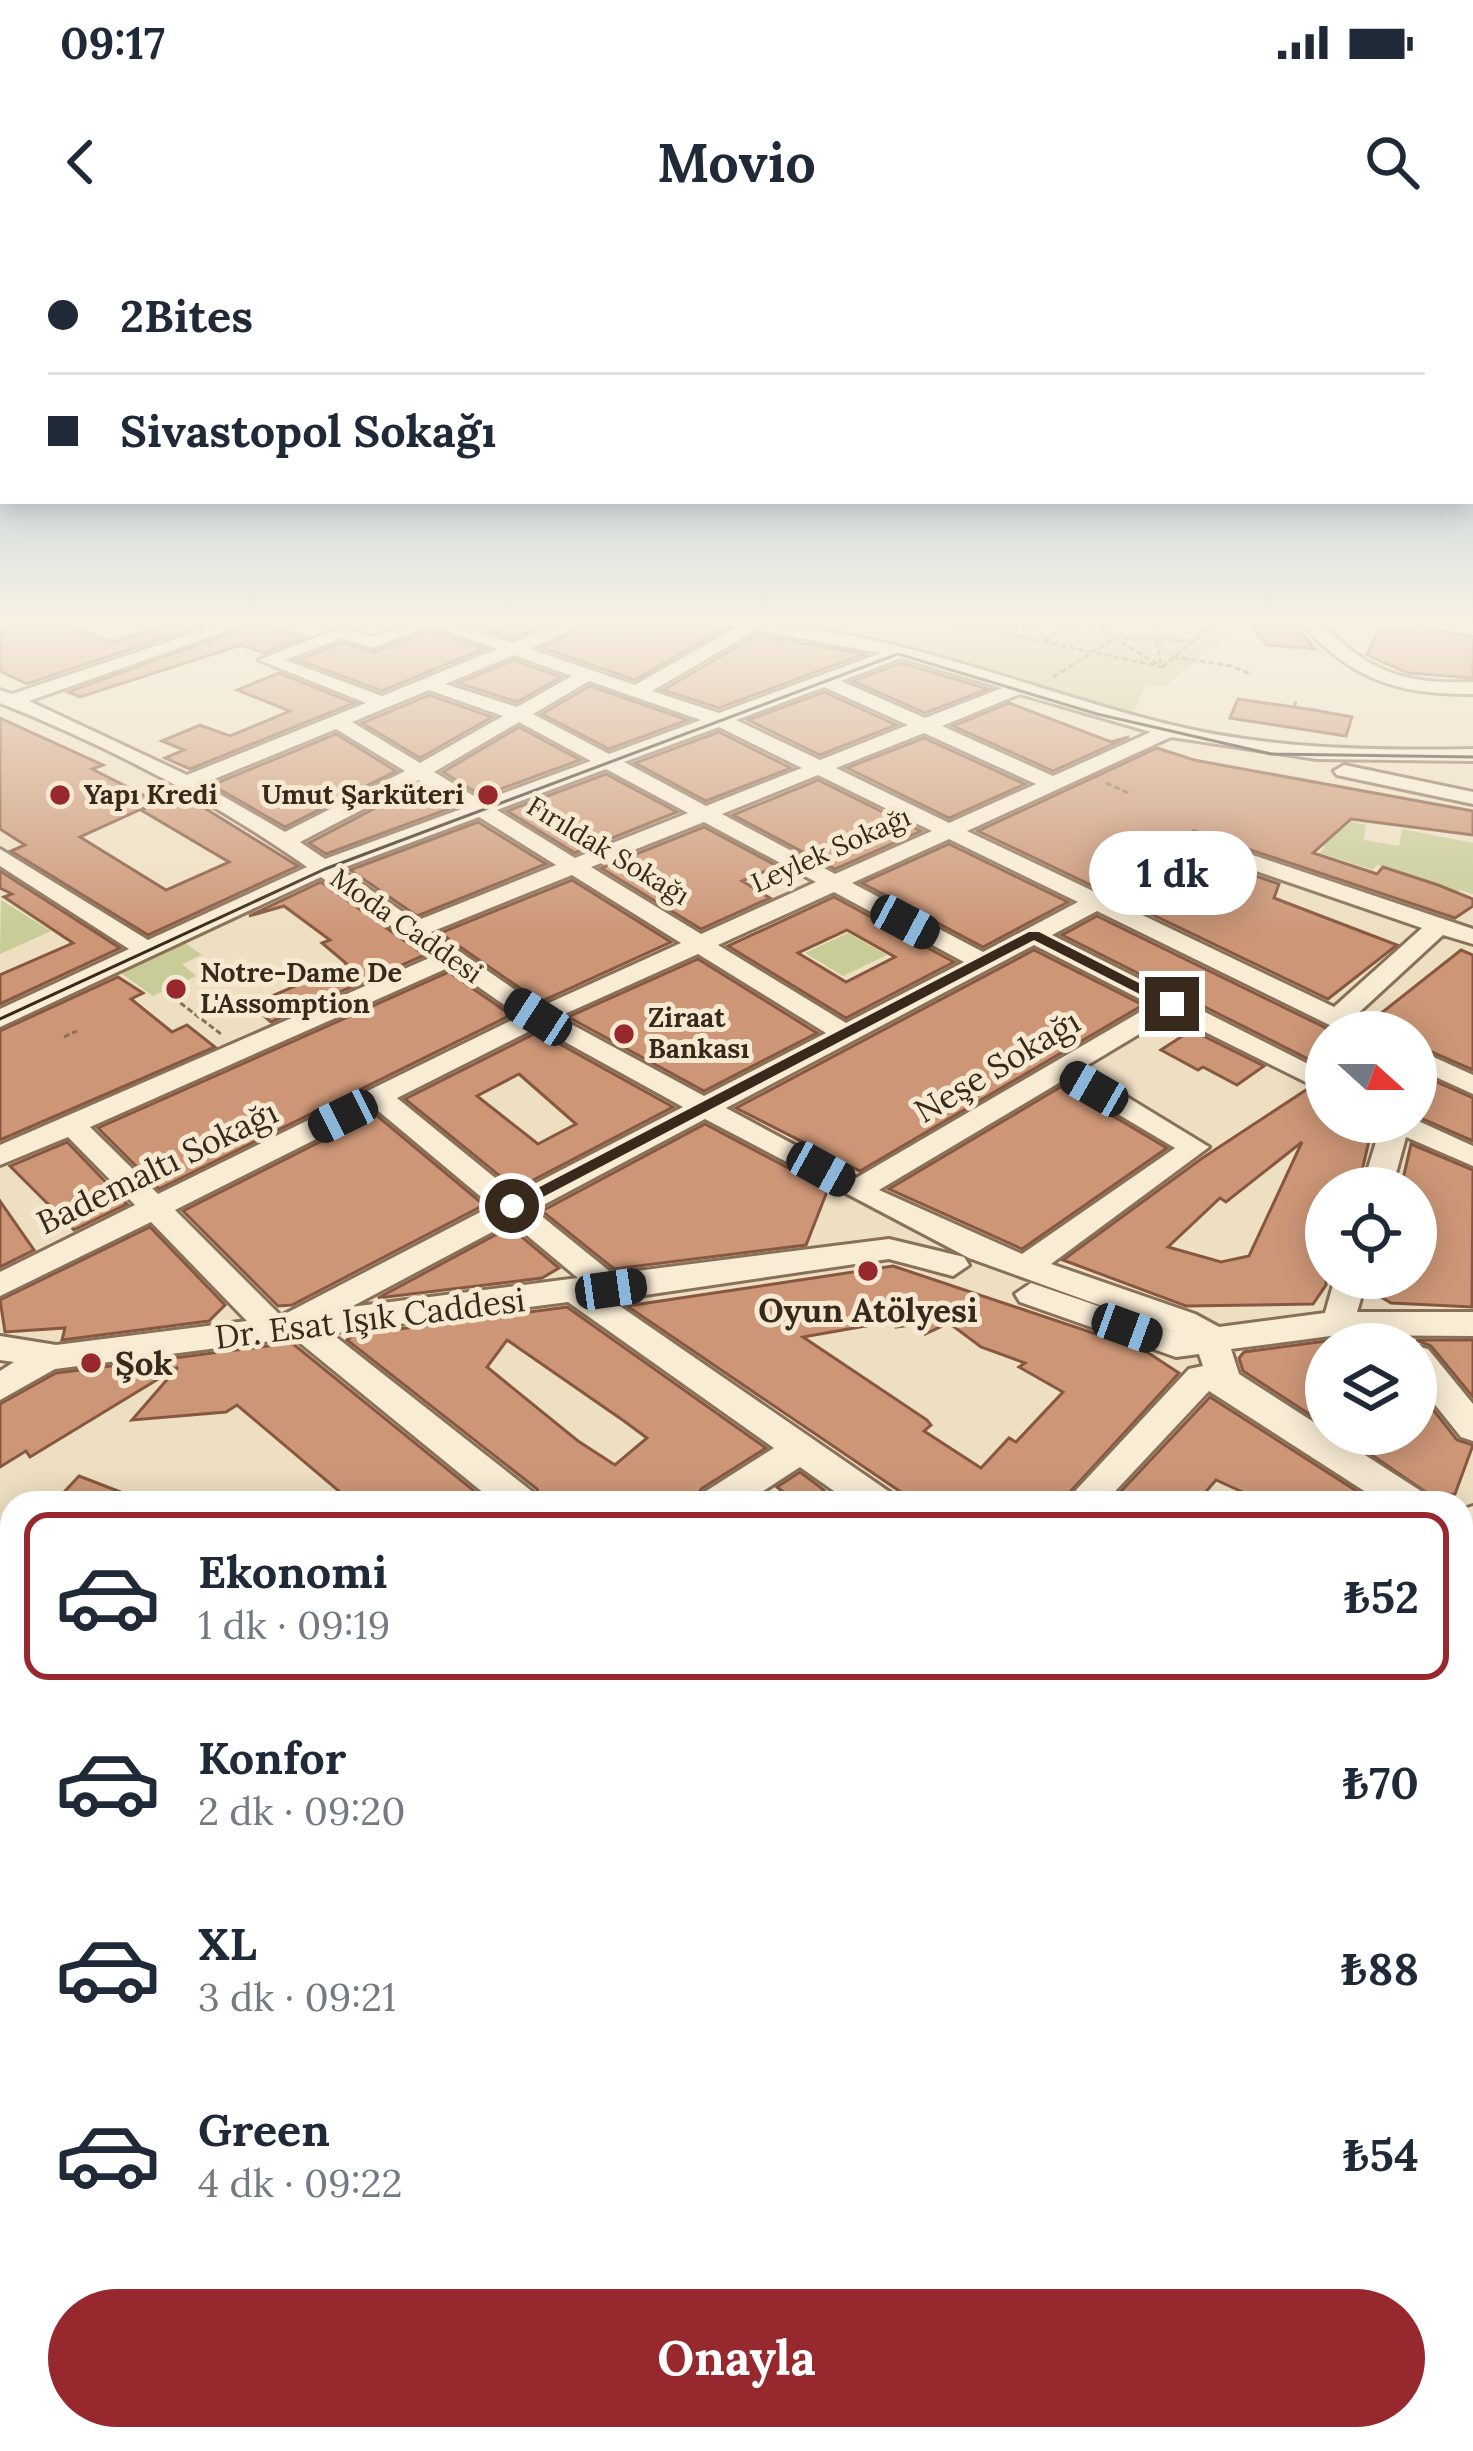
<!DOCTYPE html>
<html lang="tr">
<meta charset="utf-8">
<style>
body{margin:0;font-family:Lora,serif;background:#f2f2f3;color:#1f2937;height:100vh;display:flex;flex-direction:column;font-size:45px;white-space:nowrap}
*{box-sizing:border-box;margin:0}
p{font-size:39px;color:#747a83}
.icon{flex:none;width:66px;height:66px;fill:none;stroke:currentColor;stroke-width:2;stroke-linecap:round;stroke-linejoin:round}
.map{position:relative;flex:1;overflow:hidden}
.panel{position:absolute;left:0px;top:1251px;width:1473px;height:960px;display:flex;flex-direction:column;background:#fff;border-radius:36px 36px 0 0;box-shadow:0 6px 30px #0003}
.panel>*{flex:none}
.banner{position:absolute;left:0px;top:0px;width:1473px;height:264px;box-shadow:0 6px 30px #0003;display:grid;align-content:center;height:264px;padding:0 48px;background:#fff}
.needle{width:78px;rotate:111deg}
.tools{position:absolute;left:1305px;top:771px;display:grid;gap:24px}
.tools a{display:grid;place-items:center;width:132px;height:132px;border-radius:50%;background:#fff;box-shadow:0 6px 30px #0003;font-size:60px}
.end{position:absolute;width:54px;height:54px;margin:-27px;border:15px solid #38291d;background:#fff;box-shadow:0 0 0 6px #fff}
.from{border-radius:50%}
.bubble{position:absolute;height:84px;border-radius:42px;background:#fff;box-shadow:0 6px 30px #0003;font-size:39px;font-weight:700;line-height:84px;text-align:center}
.car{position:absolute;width:36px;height:72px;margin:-36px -18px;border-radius:15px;box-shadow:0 0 9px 3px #0007;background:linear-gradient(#222 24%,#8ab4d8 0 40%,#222 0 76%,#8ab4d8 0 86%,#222 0)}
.banner b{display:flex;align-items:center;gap:42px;height:114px;font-size:45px}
.banner b+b{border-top:3px solid #e0e1e3}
.banner i{width:30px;height:30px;background:#1f2937}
ul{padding:21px 0 0;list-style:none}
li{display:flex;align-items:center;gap:36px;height:168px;margin:0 24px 18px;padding:0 24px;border:6px solid transparent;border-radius:24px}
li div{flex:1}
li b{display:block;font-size:45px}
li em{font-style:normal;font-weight:700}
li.on{border-color:#97282e}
li>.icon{width:108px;height:108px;stroke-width:1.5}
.action{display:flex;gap:24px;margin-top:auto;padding:24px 48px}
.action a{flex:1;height:138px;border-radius:72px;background:#97282e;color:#fff;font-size:48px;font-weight:700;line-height:138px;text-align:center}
.status{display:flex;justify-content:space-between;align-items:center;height:84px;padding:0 60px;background:#fff;direction:ltr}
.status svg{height:33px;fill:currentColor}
header{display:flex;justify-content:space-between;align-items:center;height:156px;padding:0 48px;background:#fff;font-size:54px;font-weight:700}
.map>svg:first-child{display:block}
</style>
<div class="status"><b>09:17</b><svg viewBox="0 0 49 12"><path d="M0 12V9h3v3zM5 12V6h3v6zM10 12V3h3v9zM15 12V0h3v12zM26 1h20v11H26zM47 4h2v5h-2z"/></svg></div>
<header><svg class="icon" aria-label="back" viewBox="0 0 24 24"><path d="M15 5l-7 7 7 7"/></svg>Movio<svg class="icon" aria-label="search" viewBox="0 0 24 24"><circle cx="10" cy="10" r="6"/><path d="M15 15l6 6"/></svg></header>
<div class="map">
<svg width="1473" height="2211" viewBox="0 0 1473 2211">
<rect width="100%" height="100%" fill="#eedfc2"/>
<!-- green -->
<g fill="#c8cc96">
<polygon points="792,383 1243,383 1165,446 1146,444 1133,473 846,391"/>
<polygon points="1309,572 1366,585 1364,600 1399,606 1402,589 1473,603 1473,654 1460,650 1453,655 1377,625 1373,630 1319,613 1325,607 1274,588"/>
<polygon points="1,660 51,691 0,714"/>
<polygon points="848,693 887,715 843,736 805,713"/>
<polygon points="181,700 202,715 182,724 196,736 153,756 118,731"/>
</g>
<!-- building -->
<g fill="#cd9777" stroke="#87583f" stroke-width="3" fill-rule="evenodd">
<polygon points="0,382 54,382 114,402 175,382 211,382 27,444 0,431"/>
<polygon points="259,382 305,397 264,413 241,405 80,457 68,452"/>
<polygon points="465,382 552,382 513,398"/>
<polygon points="589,382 705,386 722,390 635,440 542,408"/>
<polygon points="1293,382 1315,409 1267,405 1250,384"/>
<polygon points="1421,387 1473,397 1473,438 1408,433 1367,415 1378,390"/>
<polygon points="430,390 484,409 382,451 298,420 342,403 375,412"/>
<polygon points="757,395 864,414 719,468 663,450"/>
<polygon points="514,420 561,437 517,462 458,443"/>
<polygon points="901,423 988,449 925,473 853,441"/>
<polygon points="279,433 354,463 190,529 165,518 184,510 162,501 200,485 230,496 290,471 237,450"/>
<polygon points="590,446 688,480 609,509 542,474"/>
<polygon points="824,452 896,485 820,515 748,480"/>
<polygon points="429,455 492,477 420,518 362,483"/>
<polygon points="1238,459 1314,470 1352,477 1346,496 1230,478"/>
<polygon points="1009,463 1111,502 1129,497 1053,531 953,486"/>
<polygon points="0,478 103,525 92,529 157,562 80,597 166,650 229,622 141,570 182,554 298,626 148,695 11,611 25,605 0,589"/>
<polygon points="519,487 580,520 482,556 443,532"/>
<polygon points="719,492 791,528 706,561 635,523"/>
<polygon points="336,494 396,531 285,587 212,545"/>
<polygon points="924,498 1025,544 949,578 847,528"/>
<polygon points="1157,508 1194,520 1473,571 1473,595 1351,579 1313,613 1377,634 1383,627 1438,645 1473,659 1473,666 1455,678 1194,591 1095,647 978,591"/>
<polygon points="606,534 677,572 575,613 507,571"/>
<polygon points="818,540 921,591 835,629 733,575"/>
<polygon points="419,545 454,567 326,614 309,603"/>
<polygon points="478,582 546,624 417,676 350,630"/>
<polygon points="704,587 777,626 742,641 770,658 701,689 601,628"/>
<polygon points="949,604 1068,662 983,707 862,643"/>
<polygon points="1196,615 1279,644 1274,658 1397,705 1328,759 1122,660"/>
<polygon points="0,631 120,708 0,764 0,735 73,703 4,657 12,654 0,648"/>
<polygon points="572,640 671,702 540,762 440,693"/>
<polygon points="321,642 425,715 271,782 251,765 347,724 322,703 330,700 284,666 249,676"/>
<path d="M834 657 954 722 846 778 728 706ZM847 690 895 717 846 742 798 713Z"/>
<polygon points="1097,676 1326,788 1326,828 1062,695"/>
<polygon points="1034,710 1143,765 860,931 736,868"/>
<polygon points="1461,710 1473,715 1473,830 1416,805 1416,792 1382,792 1370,782"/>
<polygon points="698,719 817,793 704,851 568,777"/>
<polygon points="449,732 511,775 159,949 98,888"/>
<polygon points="118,737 143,753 131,759 172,792 187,785 215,807 0,900 0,791"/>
<polygon points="1171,780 1264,826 1237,845 1203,827 1198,830 1161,810 1181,797 1160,787"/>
<path d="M538 792 673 867 516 949 405 859ZM519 834 576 884 538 904 477 856Z"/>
<polygon points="1416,833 1473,858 1473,901 1416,876"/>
<polygon points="1062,846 1167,908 1022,1009 889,949"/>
<path d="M1309 848 1326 856V882H1362L1372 888 1358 948H1326V1045L1313 1064 1186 1066 1063 1020 1201 919ZM1302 902 1249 1016 1221 1022 1168 1007 1220 958 1226 962Z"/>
<polygon points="375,874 484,965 292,1065 278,1066 183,971"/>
<polygon points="705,884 828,949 806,1005 614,1029 542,971"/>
<polygon points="67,902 127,964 74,990 10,926"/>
<polygon points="1411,904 1473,930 1472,1067 1391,1063 1368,1049 1371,1038 1416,1038 1416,948 1401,948"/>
<polygon points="0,961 34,1010 0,1027"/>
<polygon points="150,987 225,1065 209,1081 62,1100 65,1088 5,1092 0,1060"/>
<polygon points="510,987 559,1028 542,1038 378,1058"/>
<path d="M893 1026 1144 1110 1179 1133 1060 1263 1031 1255 1024 1263H917L627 1066ZM894 1081 896 1087 918 1084 925 1094 949 1083 981 1107 1025 1123 1019 1127 1063 1152 1016 1202 1009 1198 981 1228 924 1191 931 1185 927 1180 803 1097Z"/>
<path d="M567 1067 766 1208 701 1249 694 1263H543L537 1249 347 1100 353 1095ZM507 1100 624 1181 647 1198 615 1225 578 1201 487 1127Z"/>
<polygon points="1416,1100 1473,1100 1473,1157 1431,1106"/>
<polygon points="1326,1101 1326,1185 1243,1131 1239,1118 1244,1112"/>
<polygon points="292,1103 489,1263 353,1263 237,1165 226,1172 132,1180 178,1127 30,1217 26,1211 0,1227 0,1164 56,1133"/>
<polygon points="1416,1148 1457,1200 1473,1205 1455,1254 1430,1255 1341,1194 1416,1194"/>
<polygon points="1210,1157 1369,1259 1373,1263 1317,1263 1300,1253 1292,1263 1267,1263 1216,1240 1196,1263 1110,1263"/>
<polygon points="800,1232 824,1250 808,1263 797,1263 777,1247"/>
<polygon points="79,1236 144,1261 144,1263 54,1263"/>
</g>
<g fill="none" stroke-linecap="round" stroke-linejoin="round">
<!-- minor casing -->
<g stroke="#887059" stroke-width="6">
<g id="minor">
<path d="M224 383H249L29 461 187 535 366 463 259 420 342 387 373 397 409 383H452L513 403 563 383H585L530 409 635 445 735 388 728 383C878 383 1019 447 1163 483 1265 509 1369 511 1473 509V521L1317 519 1171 497 967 591 1095 652 1193 595 1473 689V704L1443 695 1354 777 1378 792H1344L1097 671 1052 695 1326 833V852L1171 775 1081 829 1209 907 1051 1024 1195 1074 1219 1087 1325 1073 1335 1038H1367L1357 1072H1473V1096L1338 1095 1231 1109 1239 1134 1424 1253 1429 1263H1383L1209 1151 1104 1263H1064L1189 1129 1203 1126 1199 1114 1176 1117 1020 1062 1015 1054 1031 1043 1177 1093 969 1018 705 879 534 970 613 1034 889 999 964 1017 969 1025 953 1036 889 1019 611 1060 891 1253 896 1263H851L800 1227 745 1263H698L703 1253 774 1208 568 1062 331 1093 534 1253 539 1263H496L294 1098 55 1129 0 1160V1131L14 1122 0 1120V1096L56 1105 247 1081 151 982 0 1056V1032L135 965 68 897 0 925V905L434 716 321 637 0 787V769L129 709 0 626V609L148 700 307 627C212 560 108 506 0 463V450L12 454ZM430 385 497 409 382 456 285 420 342 398 373 408ZM756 390 881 413 719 473 652 451ZM514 415 572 436 517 467 445 444ZM901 418 1002 448 925 478 841 441ZM589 441 701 480 609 514 533 474ZM824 447 908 485 820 520 736 480ZM429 450 503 476 420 523 352 482ZM1020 454 1151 492 1053 536 942 486ZM519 482 591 521 482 561 434 532ZM719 487 802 528 706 566 624 522ZM336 489 405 531 285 592 202 544ZM924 493 1036 544 949 583 836 528ZM606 529 688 573 575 618 497 570ZM818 535 932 591 835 634 722 574ZM419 540 464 568 325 619 300 602ZM479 577 556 625 416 681 340 629ZM704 582 816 642 701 694 591 627ZM949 599 1078 662 983 712 852 643ZM1195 610 1422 688 1334 767 1113 661ZM572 635 681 703 540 767 431 692ZM834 652 964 722 846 783 718 705ZM1034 705 1152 765 856 938 726 868ZM698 714 826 793 704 856 558 777ZM450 727 520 776 158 954 90 887ZM538 787 683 867 515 954 397 858ZM1062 841 1175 908 1022 1014 879 950ZM376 869 492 966 281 1076 175 970ZM511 982 578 1038 351 1067Z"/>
<path d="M1302 383H1320C1372 433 1401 444 1473 442V454C1401 455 1350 440 1302 383Z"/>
<polygon points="1344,525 1473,552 1473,564 1337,535 1334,531"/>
<polygon points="1416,809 1473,835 1473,854 1416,828"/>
<polygon points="1416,880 1473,906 1473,926 1406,897 1392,948 1362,948 1382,882"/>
<polygon points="1416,1106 1428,1109 1473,1164 1473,1201 1461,1197 1416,1141"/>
<polygon points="1473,1266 1473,1321 1461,1325 1461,1270"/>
<polygon points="0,1330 12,1334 12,1367 0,1363"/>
<polygon points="12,1498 12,1542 0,1546 0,1502"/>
<polygon points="1461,1513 1473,1517 1473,1560 1461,1555"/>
<polygon points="12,1807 12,1863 0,1867 0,1812"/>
<polygon points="1461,1932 1473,1937 1473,1992 1461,1987"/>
<polygon points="12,2175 12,2199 50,2199 45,2211 0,2211 0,2181"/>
<polygon points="116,2199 178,2199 182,2211 121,2211"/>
<polygon points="734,2199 797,2199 792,2211 739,2211"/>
<polygon points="844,2199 903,2199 898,2211 840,2211"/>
<polygon points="1044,2199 1113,2199 1117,2211 1049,2211"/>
</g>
</g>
<!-- path -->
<g stroke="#887059" stroke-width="3" stroke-dasharray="6 3" stroke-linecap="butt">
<polyline points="955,383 1162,427"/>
<polyline points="1004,383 1028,389 1043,383"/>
<polyline points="1091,383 1157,424"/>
<polyline points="1153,383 1161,424"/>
<polyline points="1044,400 1082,383"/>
<polyline points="1173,417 1232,426 1252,435"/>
<polyline points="1162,427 1215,383"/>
<polyline points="1053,437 1115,398 1191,401"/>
<polyline points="1294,467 1297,459"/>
<polyline points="1106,543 1128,553"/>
<polyline points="199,738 228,724"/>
<polyline points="166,752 221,794"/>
<polyline points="64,797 77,791"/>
</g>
<!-- minor -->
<use href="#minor" fill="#f9ecd5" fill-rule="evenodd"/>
<!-- tram-far1 -->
<g stroke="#38291d" stroke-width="3">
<polyline points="0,779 325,629 898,414 1097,474 1271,514 1473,517"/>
<polyline points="0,1352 12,1357"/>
</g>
<!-- tram -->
<polyline stroke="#38291d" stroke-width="4.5" points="1057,2199 1074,2211"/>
</g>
<!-- sky -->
<linearGradient id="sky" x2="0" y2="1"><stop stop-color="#8db9d4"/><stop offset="0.55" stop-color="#f7f1e4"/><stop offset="1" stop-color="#f7f1e4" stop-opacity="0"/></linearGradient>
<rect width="1473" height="692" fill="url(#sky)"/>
<!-- route -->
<polygon fill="#38291d" points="1029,692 1039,692 1180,764 1167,768 1034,700 518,970 503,966"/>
<!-- markers -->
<g fill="#97282e" stroke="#f6e9d1" stroke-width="4.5">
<circle cx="60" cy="555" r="12"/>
<circle cx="488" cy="555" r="12"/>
<circle cx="176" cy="749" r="12"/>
<circle cx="624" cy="794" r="12"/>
<circle cx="868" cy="1031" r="12"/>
<circle cx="91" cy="1123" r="12"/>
</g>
<g text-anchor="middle" stroke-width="10" stroke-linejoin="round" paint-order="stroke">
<!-- far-poi labels -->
<g font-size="27" font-weight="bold" fill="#38291d" stroke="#f6e9d1" text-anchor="start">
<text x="84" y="564">Yapı Kredi</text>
<text x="464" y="564" text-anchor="end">Umut Şarküteri</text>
<text x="200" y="742">Notre-Dame De<tspan x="200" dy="31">L'Assomption</tspan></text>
<text x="648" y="787">Ziraat<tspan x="648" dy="31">Bankası</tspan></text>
</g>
<!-- far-street labels -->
<g font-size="27" fill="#38291d" stroke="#f6e9d1">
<text transform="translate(831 610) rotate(-24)" y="9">Leylek Sokağı</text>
<text transform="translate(608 611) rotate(31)" y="9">Fırıldak Sokağı</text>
<text transform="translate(406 686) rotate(35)" y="9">Moda Caddesi</text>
</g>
<!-- street labels -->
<g font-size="33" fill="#38291d" stroke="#f6e9d1">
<text transform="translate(997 826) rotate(-31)" y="12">Neşe Sokağı</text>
<text transform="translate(157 927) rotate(-26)" y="12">Bademaltı Sokağı</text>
<text transform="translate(370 1078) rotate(-7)" y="12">Dr. Esat Işık Caddesi</text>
</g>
<!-- poi labels -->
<g font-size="33" font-weight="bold" fill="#38291d" stroke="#f6e9d1">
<text x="868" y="1082">Oyun Atölyesi</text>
<text x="115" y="1135" text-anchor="start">Şok</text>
</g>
</g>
</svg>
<div class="tools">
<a><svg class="needle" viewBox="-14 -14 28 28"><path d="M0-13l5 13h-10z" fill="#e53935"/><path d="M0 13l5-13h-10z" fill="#747a83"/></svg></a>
<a><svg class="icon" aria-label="locate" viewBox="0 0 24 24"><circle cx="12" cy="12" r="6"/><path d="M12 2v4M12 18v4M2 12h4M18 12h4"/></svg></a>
<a><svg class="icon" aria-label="layers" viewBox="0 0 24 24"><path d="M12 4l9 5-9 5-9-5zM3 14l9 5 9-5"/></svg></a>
</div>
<i class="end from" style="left:512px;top:966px"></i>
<i class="end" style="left:1172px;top:764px"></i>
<div class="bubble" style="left:1089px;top:591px;width:168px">1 dk</div>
<i class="car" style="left:905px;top:682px;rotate:118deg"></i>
<i class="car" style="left:538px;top:777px;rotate:303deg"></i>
<i class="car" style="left:1094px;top:849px;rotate:300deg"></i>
<i class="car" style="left:343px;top:876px;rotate:244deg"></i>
<i class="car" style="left:821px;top:929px;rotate:119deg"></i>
<i class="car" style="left:611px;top:1049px;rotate:82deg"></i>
<i class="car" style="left:1127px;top:1088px;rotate:110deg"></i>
<div class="banner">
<b><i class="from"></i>2Bites</b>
<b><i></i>Sivastopol Sokağı</b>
</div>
<section class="panel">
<ul>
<li class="on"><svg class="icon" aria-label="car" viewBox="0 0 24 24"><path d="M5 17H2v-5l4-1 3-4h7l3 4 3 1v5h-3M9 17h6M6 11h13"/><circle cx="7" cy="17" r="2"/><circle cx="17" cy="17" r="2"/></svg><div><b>Ekonomi</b><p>1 dk · 09:19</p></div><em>₺52</em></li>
<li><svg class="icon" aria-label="car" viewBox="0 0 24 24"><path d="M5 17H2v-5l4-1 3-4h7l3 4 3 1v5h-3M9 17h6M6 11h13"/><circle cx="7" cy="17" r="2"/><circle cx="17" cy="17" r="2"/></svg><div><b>Konfor</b><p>2 dk · 09:20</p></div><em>₺70</em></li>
<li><svg class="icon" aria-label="car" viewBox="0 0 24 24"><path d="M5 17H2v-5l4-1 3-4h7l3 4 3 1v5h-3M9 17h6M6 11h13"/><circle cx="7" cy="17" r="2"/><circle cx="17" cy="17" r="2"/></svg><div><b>XL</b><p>3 dk · 09:21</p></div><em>₺88</em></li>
<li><svg class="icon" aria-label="car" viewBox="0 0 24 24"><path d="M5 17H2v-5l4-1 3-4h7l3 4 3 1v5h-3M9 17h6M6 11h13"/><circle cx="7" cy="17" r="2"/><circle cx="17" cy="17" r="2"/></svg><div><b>Green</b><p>4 dk · 09:22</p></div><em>₺54</em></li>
</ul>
<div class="action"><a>Onayla</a></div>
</section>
</div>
